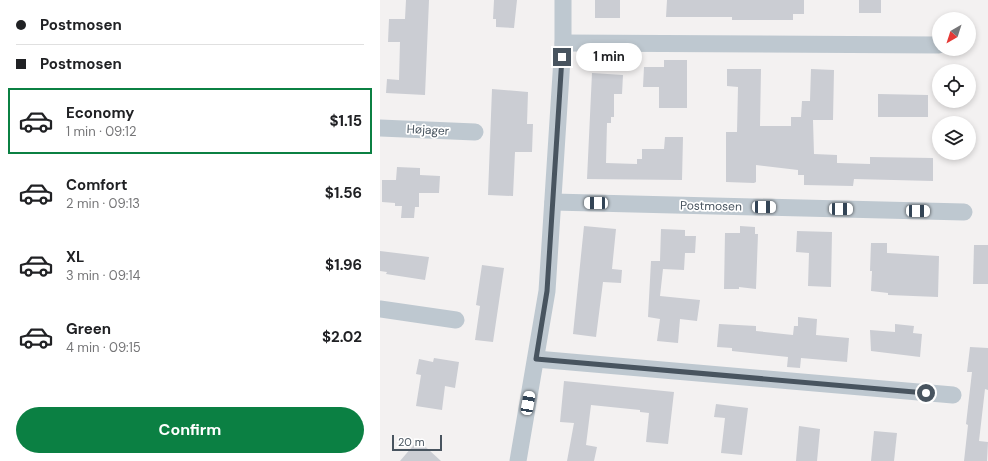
<!DOCTYPE html>
<meta charset="utf-8">
<style>
body{margin:0;font-family:"DM Sans",sans-serif;background:#f6f6f6;color:#202124;height:100vh;display:flex;flex-direction:column;font-size:15px;white-space:nowrap}
*{box-sizing:border-box;margin:0}
p{font-size:13px;color:#757577}
.icon{flex:none;width:22px;height:22px;fill:none;stroke:currentColor;stroke-width:2;stroke-linecap:round;stroke-linejoin:round}
.map{position:relative;flex:1;overflow:hidden}
.panel{display:flex;flex-direction:column;background:#fff;width:380px}
.panel>*{flex:none}
.hud{display:grid;align-content:center;height:88px;padding:0 16px;background:#fff}
.needle{width:26px;rotate:219deg}
.controls{position:absolute;left:552px;top:12px;display:grid;gap:8px}
.controls a{display:grid;place-items:center;width:44px;height:44px;border-radius:50%;background:#fff;box-shadow:0 2px 6px #0003;font-size:20px}
.scale{position:absolute;left:12px;bottom:10px;width:50px;box-sizing:border-box;padding-left:4px;border:2px solid #48545f;border-top:0;font-size:11px;line-height:14px;white-space:nowrap;color:#48545f;-webkit-text-stroke:3px #fff;paint-order:stroke}
.end{position:absolute;width:18px;height:18px;margin:-9px;border:5px solid #48545f;background:#fff;box-shadow:0 0 0 2px #fff}
.from{border-radius:50%}
.bubble{position:absolute;height:28px;border-radius:14px;background:#fff;box-shadow:0 2px 6px #0003;font-size:13px;font-weight:700;line-height:28px;text-align:center}
.car{position:absolute;width:12px;height:24px;margin:-12px -6px;border-radius:5px;box-shadow:0 0 3px 1px #0007;background:linear-gradient(#fff 24%,#345 0 40%,#fff 0 76%,#345 0 86%,#fff 0)}
.hud b{display:flex;align-items:center;gap:14px;height:38px;font-size:15px}
.hud b+b{border-top:1px solid #e0e0e0}
.hud i{width:10px;height:10px;background:#202124}
ul{padding:0;list-style:none}
li{display:flex;align-items:center;gap:12px;height:66px;margin:0 8px 6px;padding:0 8px;border:2px solid transparent;border-radius:0px}
li div{flex:1}
li b{display:block;font-size:15px}
li em{font-style:normal;font-weight:700}
li.current{border-color:#0b8043}
li>.icon{width:36px;height:36px;stroke-width:1.5}
.button{display:flex;gap:8px;margin-top:auto;padding:8px 16px}
.button a{flex:1;height:46px;border-radius:24px;background:#0b8043;color:#fff;font-size:16px;font-weight:700;line-height:46px;text-align:center}
main{display:flex;flex:1;min-height:0}
.map>svg:first-child{display:block}
</style>
<main>
<section class="panel">
<div class="hud">
<b><i class="from"></i>Postmosen</b>
<b><i></i>Postmosen</b>
</div>
<ul>
<li class="current"><svg class="icon" aria-label="car" viewBox="0 0 24 24"><path d="M5 17H2v-5l4-1 3-4h7l3 4 3 1v5h-3M9 17h6M6 11h13"/><circle cx="7" cy="17" r="2"/><circle cx="17" cy="17" r="2"/></svg><div><b>Economy</b><p>1 min · 09:12</p></div><em>$1.15</em></li>
<li><svg class="icon" aria-label="car" viewBox="0 0 24 24"><path d="M5 17H2v-5l4-1 3-4h7l3 4 3 1v5h-3M9 17h6M6 11h13"/><circle cx="7" cy="17" r="2"/><circle cx="17" cy="17" r="2"/></svg><div><b>Comfort</b><p>2 min · 09:13</p></div><em>$1.56</em></li>
<li><svg class="icon" aria-label="car" viewBox="0 0 24 24"><path d="M5 17H2v-5l4-1 3-4h7l3 4 3 1v5h-3M9 17h6M6 11h13"/><circle cx="7" cy="17" r="2"/><circle cx="17" cy="17" r="2"/></svg><div><b>XL</b><p>3 min · 09:14</p></div><em>$1.96</em></li>
<li><svg class="icon" aria-label="car" viewBox="0 0 24 24"><path d="M5 17H2v-5l4-1 3-4h7l3 4 3 1v5h-3M9 17h6M6 11h13"/><circle cx="7" cy="17" r="2"/><circle cx="17" cy="17" r="2"/></svg><div><b>Green</b><p>4 min · 09:15</p></div><em>$2.02</em></li>
</ul>
<div class="button"><a>Confirm</a></div>
</section>
<div class="map">
<svg width="608" height="461" viewBox="0 0 608 461">
<rect width="100%" height="100%" fill="#f3f1f1"/>
<!-- building -->
<g fill="#cbcdd3">
<polygon points="26,0 49,0 45,95 6,93 7,79 19,80 20,42 8,42 9,19 25,19"/>
<polygon points="114,0 137,0 134,28 116,27 116,19 113,19"/>
<rect x="215" y="0" width="25" height="18"/>
<polygon points="287,0 424,0 424,14 413,14 413,20 352,20 352,17 286,17"/>
<rect x="479" y="0" width="22" height="13"/>
<polygon points="284,60 307,60 307,108 279,108 279,87 263,87 264,67 284,67"/>
<polygon points="347,69 381,69 380,126 411,126 411,117 421,117 422,101 430,101 431,69 454,70 453,120 433,120 434,154 457,155 457,163 490,164 490,157 553,158 553,181 474,179 473,186 424,185 424,175 418,175 418,170 376,165 376,182 374,183 346,182 346,132 357,132 358,87 347,86"/>
<polygon points="212,73 243,75 242,94 234,94 234,117 231,117 231,123 227,123 226,163 257,164 257,159 262,159 262,149 284,149 285,137 303,137 302,180 207,179"/>
<polygon points="112,89 148,92 147,124 153,124 152,152 135,152 133,196 108,195"/>
<polygon points="498,94 548,95 548,117 498,117"/>
<polygon points="17,167 40,168 40,175 60,176 59,193 39,193 39,207 35,207 34,218 21,218 22,206 15,206 15,203 2,202 2,180 16,180"/>
<polygon points="204,226 236,229 232,269 242,270 241,283 223,282 216,337 193,334"/>
<polygon points="360,226 375,227 375,234 378,234 376,289 359,287 359,289 344,289 345,233 360,233"/>
<polygon points="281,229 305,230 305,236 316,236 315,253 305,253 304,270 283,269 280,296 320,300 317,321 300,319 298,343 277,341 280,319 268,317 271,261 280,261"/>
<polygon points="417,231 452,232 451,287 428,286 429,253 416,252"/>
<polygon points="491,243 507,243 507,253 559,256 558,297 508,295 508,293 491,291 492,271 490,271"/>
<polygon points="594,245 608,245 608,284 593,284"/>
<polygon points="0,251 49,257 45,280 6,274 7,272 0,271"/>
<polygon points="102,265 124,268 113,342 95,340 100,306 96,305"/>
<polygon points="418,317 437,319 436,335 469,338 467,362 421,358 420,368 407,367 408,357 352,351 352,348 337,347 339,324 376,326 376,331 413,335 414,326 418,326"/>
<polygon points="515,324 534,326 533,333 542,334 540,357 491,351 490,330 515,332"/>
<polygon points="590,347 608,348 608,390 605,389 599,441 608,442 607,461 584,461 588,425 586,424 592,372 587,372"/>
<polygon points="54,358 79,362 75,388 65,386 62,410 36,406 41,375 36,374 39,359 53,362"/>
<polygon points="184,381 294,392 288,444 266,442 269,413 260,412 260,410 211,405 206,445 217,447 214,461 187,461 194,423 180,422"/>
<polygon points="336,404 368,408 362,455 341,453 345,418 334,417"/>
<polygon points="419,426 440,429 437,461 416,461"/>
<polygon points="494,431 517,433 514,461 491,461"/>
<polygon points="38,440 61,461 20,461"/>
</g>
<g fill="none" stroke-linecap="round" stroke-linejoin="round">
<!-- street -->
<g stroke="#bec8d0" stroke-width="17">
<polyline points="183,43 559,45"/>
<polyline points="0,128 95,132"/>
<polyline points="173,202 584,212"/>
<polyline points="0,309 76,320"/>
<polyline points="156,359 573,395"/>
<polyline points="138,461 167,291 183,43 183,0"/>
</g>
</g>
<g fill="none" stroke-linecap="round" stroke-linejoin="round">
<!-- route -->
<polyline stroke="#48545f" stroke-width="5" points="182,57 167,291 156,359 546,393"/>
</g>
<g text-anchor="middle" stroke-width="3.5" stroke-linejoin="round" paint-order="stroke">
<!-- street labels -->
<g font-size="12" fill="#48545f" stroke="#fff">
<text transform="translate(48 130) rotate(3)" y="4">Højager</text>
<text transform="translate(331 206) rotate(1)" y="4">Postmosen</text>
</g>
</g>
</svg>
<div class="controls">
<a><svg class="needle" viewBox="-14 -14 28 28"><path d="M0-13l5 13h-10z" fill="#e53935"/><path d="M0 13l5-13h-10z" fill="#757577"/></svg></a>
<a><svg class="icon" aria-label="locate" viewBox="0 0 24 24"><circle cx="12" cy="12" r="6"/><path d="M12 2v4M12 18v4M2 12h4M18 12h4"/></svg></a>
<a><svg class="icon" aria-label="layers" viewBox="0 0 24 24"><path d="M12 4l9 5-9 5-9-5zM3 14l9 5 9-5"/></svg></a>
</div>
<div class="scale">20 m</div>
<i class="end from" style="left:546px;top:393px"></i>
<i class="end" style="left:182px;top:57px"></i>
<div class="bubble" style="left:196px;top:43px;width:66px">1 min</div>
<i class="car" style="left:216px;top:203px;rotate:271deg"></i>
<i class="car" style="left:384px;top:207px;rotate:91deg"></i>
<i class="car" style="left:461px;top:209px;rotate:91deg"></i>
<i class="car" style="left:538px;top:211px;rotate:91deg"></i>
<i class="car" style="left:148px;top:403px;rotate:10deg"></i>
</div>
</main>
